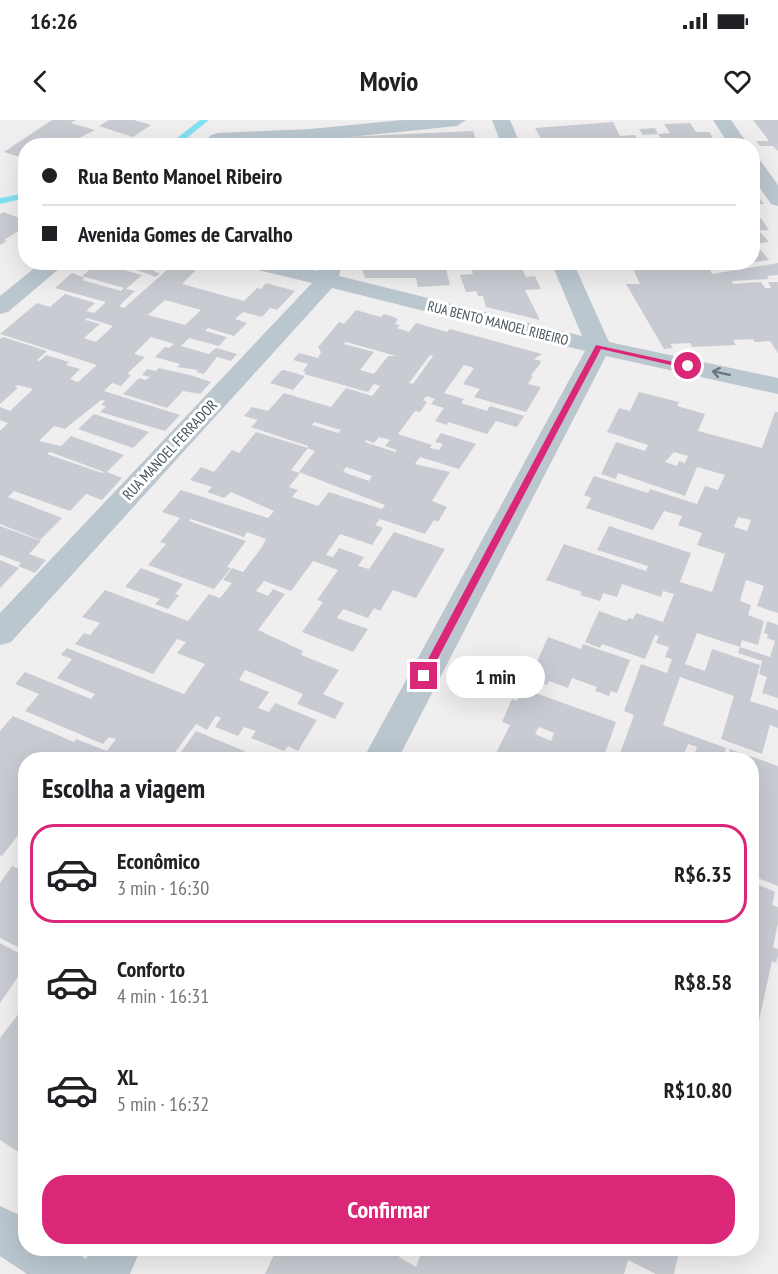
<!DOCTYPE html>
<html lang="pt">
<meta charset="utf-8">
<style>
body{margin:0;font-family:"PT Sans Narrow",sans-serif;background:#f2f2f2;color:#202124;height:100vh;display:flex;flex-direction:column;font-size:22px;white-space:nowrap}
*{box-sizing:border-box;margin:0}
p{font-size:20px;color:#757577}
.icon{flex:none;width:33px;height:33px;fill:none;stroke:currentColor;stroke-width:2;stroke-linecap:round;stroke-linejoin:round}
.map{position:relative;flex:1;overflow:hidden}
.side{position:absolute;left:18px;top:632px;width:741px;height:504px;display:flex;flex-direction:column;background:#fff;border-radius:24px;box-shadow:0 6px 24px #0002}
.side>*{flex:none}
.banner{position:absolute;left:18px;top:18px;width:742px;height:132px;border-radius:24px;box-shadow:0 6px 24px #0002;display:grid;align-content:center;height:132px;padding:0 24px;background:#fff}
.end{position:absolute;width:27px;height:27px;margin:-14px;border:8px solid #db2777;background:#fff;box-shadow:0 0 0 3px #fff}
.from{border-radius:50%}
.bubble{position:absolute;height:42px;border-radius:21px;background:#fff;box-shadow:0 6px 24px #0002;font-size:20px;font-weight:700;line-height:42px;text-align:center}
.banner b{display:flex;align-items:center;gap:21px;height:57px;font-size:22px}
.banner b+b{border-top:2px solid #e0e0e0}
.banner i{width:15px;height:15px;background:#202124}
ul{padding:0;list-style:none}
li{display:flex;align-items:center;gap:18px;height:99px;margin:0 12px 9px;padding:0 12px;border:3px solid transparent;border-radius:24px}
li div{flex:1}
li b{display:block;font-size:22px}
li em{font-style:normal;font-weight:700}
li.current{border-color:#db2777}
li>.icon{width:54px;height:54px;stroke-width:1.5}
h2{padding:0 24px;font-size:27px;line-height:72px}
.cta{display:flex;gap:12px;margin-top:auto;padding:12px 24px}
.cta a{flex:1;height:69px;border-radius:24px;background:#db2777;color:#fff;font-size:24px;font-weight:700;line-height:69px;text-align:center}
.status{display:flex;justify-content:space-between;align-items:center;height:42px;padding:0 30px;background:#fff;direction:ltr}
.status svg{height:16px;fill:currentColor}
header{display:flex;justify-content:space-between;align-items:center;height:78px;padding:0 24px;background:#fff;font-size:27px;font-weight:700}
.map>svg:first-child{display:block}
</style>
<div class="status"><b>16:26</b><svg viewBox="0 0 49 12"><path d="M0 12V9h3v3zM5 12V6h3v6zM10 12V3h3v9zM15 12V0h3v12zM26 1h20v11H26zM47 4h2v5h-2z"/></svg></div>
<header><svg class="icon" aria-label="back" viewBox="0 0 24 24"><path d="M15 5l-7 7 7 7"/></svg>Movio<svg class="icon" aria-label="heart" viewBox="0 0 24 24"><path d="M12 20l-8-8c-3-5 5-10 8-4 3-6 11-1 8 4z"/></svg></header>
<div class="map">
<svg width="778" height="1154" viewBox="0 0 778 1154">
<rect width="100%" height="100%" fill="#f1eeef"/>
<g fill="none" stroke-linecap="round" stroke-linejoin="round">
<!-- stream -->
<g fill="#83e2f2" fill-rule="evenodd">
<polygon points="200,0 209,0 177,26 167,26"/>
<polygon points="26,73 26,78 0,84 0,78"/>
</g>
</g>
<!-- building -->
<g fill="#c8ccd2" fill-rule="evenodd">
<polygon points="52,0 76,0 71,3 95,10 69,23 56,19 53,22 60,24 57,26 26,26 26,39 4,32"/>
<polygon points="109,0 134,0 151,5 133,17 99,6"/>
<polygon points="753,0 778,0 778,31 773,26 760,26 756,21 769,21"/>
<polygon points="613,2 620,16 635,15 637,20 661,18 658,14 643,15 639,9 655,8 658,14 670,13 664,4 690,3 696,12 709,12 713,18 701,18 704,23 658,26 548,26 546,22 557,20 542,21 535,8"/>
<polygon points="473,11 478,26 323,26 321,18"/>
<polygon points="753,69 764,84 753,84"/>
<polygon points="3,92 26,100 26,106 4,120 7,121 0,125 0,94"/>
<polygon points="753,98 761,98 769,110 753,111"/>
<polygon points="760,112 769,122 753,124 753,113"/>
<polygon points="761,130 769,140 753,142 753,131"/>
<polygon points="114,142 162,142 155,149 154,152 160,153 156,157"/>
<path d="M176 142 203 143 182 164 244 181 257 168 261 169 266 163 295 171 277 190 270 188 262 197 243 192 235 199 247 203 234 216 208 208 205 211 227 217 219 226 189 218 181 226 209 234 216 228 237 234 231 241 217 237 204 254 196 252 198 250 177 247 180 244 155 237 165 227 169 228 174 224 151 217 134 234 145 237 127 254 131 255 121 266 112 263 104 271 180 295 165 311 100 292 106 286 101 285 105 281 101 280 65 309 54 306 39 321 61 326 71 316 124 335 107 352 122 358 102 380 86 374 70 391 14 371 8 377 62 398 40 420 0 404V311L8 303 0 300V287L10 291 33 269 18 265 15 267 18 268 0 284V219L3 217 47 231 37 240 40 241 46 235 69 242 66 245 80 249 70 259 78 262 97 245 0 214 37 183 50 187 65 174 95 183 86 191 94 193 106 182 55 168 72 153 85 158 82 160 121 171 124 168 82 156 98 143 142 155 126 169 135 171 119 186 124 188ZM165 180 201 190 185 205 148 195ZM87 198 113 206 96 222 84 218 100 204 85 200ZM50 332 104 352 102 353 47 334Z"/>
<polygon points="369,142 440,142 445,145 450,165 418,167 416,158 365,158 362,150 371,149"/>
<polygon points="519,142 526,157 535,156 541,169 525,170 540,200 486,187 483,176 478,176 476,171 466,172 460,155 473,154 471,147"/>
<polygon points="630,142 676,142 679,148 653,150 709,147 712,154 778,143 778,155 767,156 769,159 732,161 733,164 761,162 765,168 771,168 768,162 778,162 778,233 770,221 755,222 753,219 733,220 736,225 692,227 690,223 670,224 673,228 664,229 626,164 640,164"/>
<polygon points="701,142 731,142 731,144 703,146"/>
<path d="M356 190 381 197 384 194 391 196 398 199 395 204 400 205 397 208 409 212 416 203 447 212 450 209 542 234 534 239 541 241 540 244 531 255 533 256 528 264 541 267 526 292 474 277 480 269 463 264 474 248 464 245 444 273 464 279 461 283 487 291 490 286 524 296 517 307 496 301 487 314 448 302 447 305 435 301 444 288 431 284 435 279 427 276 423 280 427 282 420 292 415 291 398 314 432 325 430 328 439 330 443 324 435 322 441 313 476 324 459 349 420 337 415 344 450 352 432 381 447 387 438 402 434 400 425 414 380 399 375 405 383 408 372 425 340 414 326 435 333 437 339 428 364 437 358 446 369 449 394 412 445 429 416 478 393 470 380 491 374 488 368 498 343 489 337 498 368 509 353 532 302 512 323 482 317 480 338 450 313 441 291 471 264 461 256 471 268 476 273 469 285 474 258 510 303 531 301 535 339 550 323 574 344 583 335 599 297 584 303 574 245 550 239 560 269 572 258 588 269 592 275 583 317 600 298 631 288 626 284 631 251 618 256 611 244 607 238 616 215 607 221 598 216 596 207 610 196 604 170 639H82L81 637 26 639V705L2 736 0 735V611L13 596 74 622 76 619 107 631 116 619 109 617 103 624 25 591 39 574 15 564 25 552 91 579 95 574 57 558 72 539 61 535 67 528 184 574 205 544 177 533 186 522 177 519 153 554 75 524 84 513 90 515 100 503 82 497 105 470 188 501 209 474 220 478 232 463 223 460 232 448 243 452 262 427 266 419 247 412 244 417 191 399 189 401 246 421 227 447 231 448 214 469 148 445 166 424 160 422 180 398 162 392 181 370 268 398 274 391 231 372 224 378 207 372 212 367 190 360 201 347 214 352 232 330 239 333 256 312 308 328 291 350 300 353 289 367 298 370 292 377 318 386 329 372 382 389 385 385 299 352 315 331 307 328 308 326 251 307 258 300 244 296 252 287 268 291 284 273 331 287 346 268 372 276 380 266 374 264 368 272 304 254 306 252 303 251 308 244 293 240 299 233 318 238 321 232 318 227 339 202 344 204ZM346 222 396 236H388L374 254 360 250 374 232 344 224ZM430 235 433 236 413 264 409 263ZM314 302 341 310 338 313 312 305ZM379 317 390 320 385 326 397 330 395 332 365 322 366 320 374 323ZM346 347 372 356 369 361 343 352Z"/>
<polygon points="159,248 190,255 211,262 200,274 183,271 167,288 123,274 139,258 146,260 150,257 142,255 147,249 156,251"/>
<polygon points="282,250 284,250 305,256 293,270 270,263"/>
<path d="M639 272 679 282 677 286 705 294 698 311 762 328 775 292H778V493L757 486 764 466 746 460 740 481 751 485 748 495 764 501 758 525 742 520 740 527 697 513 685 544 705 551 712 529 760 545 750 581 778 590V608L770 605 762 634 721 619 734 576 680 557 663 605 726 628 724 634 728 636 730 629 778 646V766L752 756V639H693L697 627 688 624 682 639H618L634 595 624 591 641 544 667 553 672 539 665 537 669 527 656 523 659 516 655 515 645 539 602 524 600 528 585 522 599 491 627 501 628 498 633 499 636 493 663 502 674 474 663 471 661 477 622 464 617 477 603 473 600 481 580 475 582 472 546 460 564 424 646 451 648 446 597 430 609 406 691 433 680 462 712 472 725 434 697 425 702 413 678 405 682 396 664 391 653 410 586 388 591 378 584 375 594 356 648 373 650 369 697 384 705 366 718 370 725 355 697 347 685 376 618 353 616 359 601 354 616 322 645 331 648 325 607 312 619 288 630 291ZM674 332 688 336 685 343 679 341 677 346 665 342ZM738 397 751 400 747 411 734 407Z"/>
<polygon points="94,294 149,312 133,328 78,309"/>
<polygon points="0,406 41,421 29,434 46,440 35,453 18,446 21,443 0,435"/>
<polygon points="0,440 19,448 0,468"/>
<polygon points="141,448 183,464 175,474 179,475 168,489 155,484 160,479 125,467"/>
<polygon points="767,501 778,505 778,578 762,573 767,557 759,554 762,541 738,533 740,527 770,537 775,521 767,518 768,514 764,513"/>
<polygon points="548,517 581,529 583,524 630,540 617,573 611,571 609,576 595,571 597,567 572,558 568,568 549,561 547,565 521,555 528,541 536,544"/>
<path d="M505 555 530 564 527 570 616 602 603 639H493L510 605 502 602 512 579 517 581 519 575 500 568ZM539 607 554 613 551 621 535 614Z"/>
<polygon points="196,611 263,639 176,639"/>
<polygon points="12,746 26,752 26,831 0,818 0,763"/>
<polygon points="752,762 775,772 772,785 778,787 778,803 773,827 778,829 778,836 776,843 772,841 756,914 752,912"/>
<polygon points="0,823 26,837 26,845 0,883"/>
<polygon points="26,884 26,1037 0,1020 0,918"/>
<polygon points="277,1128 403,1128 399,1137 416,1147 423,1128 680,1128 674,1154 656,1154 628,1140 624,1154 265,1154"/>
</g>
<g fill="none" stroke-linecap="round" stroke-linejoin="round">
<!-- minor -->
<g fill="#bbc7cf" fill-rule="evenodd">
<polygon points="402,0 466,0 457,6 310,21 200,26 211,15 218,13 310,9"/>
<polygon points="492,0 510,0 521,26 502,26"/>
<polygon points="713,0 731,0 749,26 730,26"/>
<polygon points="753,38 760,40 778,65 778,86 771,84 753,58"/>
<polygon points="42,142 67,142 8,192 0,194 0,176"/>
<polygon points="243,142 283,142 318,151 321,142 343,142 339,156 582,216 551,142 573,142 609,222 778,258 778,274 606,236 398,639 363,639 585,231 332,168 11,522 0,525 0,493 312,163 246,147"/>
<polygon points="0,1086 26,1098 26,1128 72,1128 86,1139 92,1128 141,1128 130,1154 27,1154 0,1136"/>
</g>
</g>
<!-- one-way arrows -->
<defs><path id="oneway-shaft" d="M-6 0H5M1.5-3L5.5 0L1.5 3" fill="none" stroke-width="1.6" stroke-linecap="round" stroke-linejoin="round" transform="scale(1.5)"/></defs>
<use stroke="#68767f" href="#oneway-shaft" transform="translate(721 253) rotate(-168)"/>
<!-- route -->
<polygon fill="#db2777" points="596,225 692,246 688,249 601,229 427,559 420,559 420,554"/>
<g text-anchor="middle" stroke-width="6" stroke-linejoin="round" paint-order="stroke">
<!-- far-street labels -->
<g font-size="14" fill="#45535d" stroke="#fff">
<text transform="translate(498 203) rotate(14)" y="5">RUA BENTO MANOEL RIBEIRO</text>
</g>
<!-- street labels -->
<g font-size="15" fill="#45535d" stroke="#fff">
<text transform="translate(170 330) rotate(-47)" y="5">RUA MANOEL FERRADOR</text>
</g>
</g>
</svg>
<i class="end from" style="left:688px;top:246px"></i>
<i class="end" style="left:424px;top:556px"></i>
<div class="bubble" style="left:446px;top:536px;width:99px">1 min</div>
<div class="banner">
<b><i class="from"></i>Rua Bento Manoel Ribeiro</b>
<b><i></i>Avenida Gomes de Carvalho</b>
</div>
<section class="side">
<h2>Escolha a viagem</h2>
<ul>
<li class="current"><svg class="icon" aria-label="car" viewBox="0 0 24 24"><path d="M5 17H2v-5l4-1 3-4h7l3 4 3 1v5h-3M9 17h6M6 11h13"/><circle cx="7" cy="17" r="2"/><circle cx="17" cy="17" r="2"/></svg><div><b>Econômico</b><p>3 min · 16:30</p></div><em>R$6.35</em></li>
<li><svg class="icon" aria-label="car" viewBox="0 0 24 24"><path d="M5 17H2v-5l4-1 3-4h7l3 4 3 1v5h-3M9 17h6M6 11h13"/><circle cx="7" cy="17" r="2"/><circle cx="17" cy="17" r="2"/></svg><div><b>Conforto</b><p>4 min · 16:31</p></div><em>R$8.58</em></li>
<li><svg class="icon" aria-label="car" viewBox="0 0 24 24"><path d="M5 17H2v-5l4-1 3-4h7l3 4 3 1v5h-3M9 17h6M6 11h13"/><circle cx="7" cy="17" r="2"/><circle cx="17" cy="17" r="2"/></svg><div><b>XL</b><p>5 min · 16:32</p></div><em>R$10.80</em></li>
</ul>
<div class="cta"><a>Confirmar</a></div>
</section>
</div>
